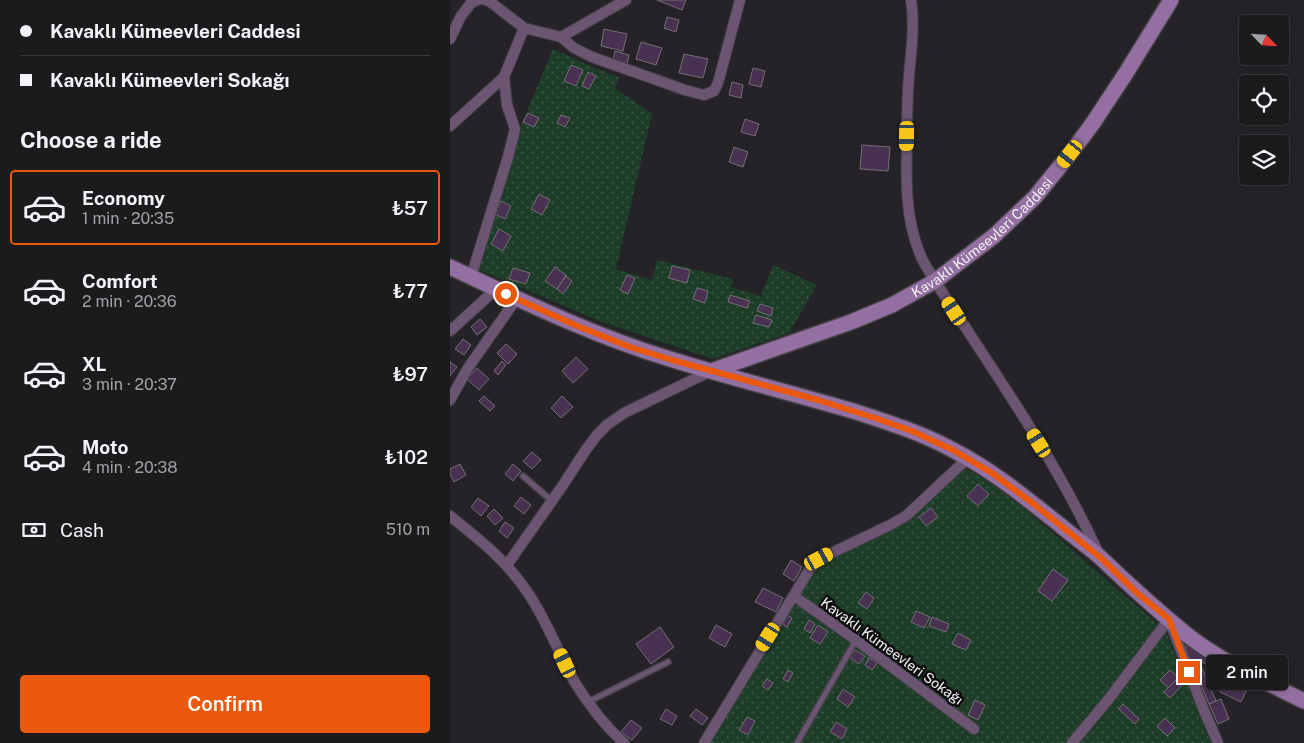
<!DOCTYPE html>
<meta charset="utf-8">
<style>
body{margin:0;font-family:"Public Sans",sans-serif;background:#29272a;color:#f1f3f6;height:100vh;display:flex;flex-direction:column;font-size:19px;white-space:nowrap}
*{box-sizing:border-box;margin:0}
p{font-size:16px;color:#a0a1a4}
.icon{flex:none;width:28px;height:28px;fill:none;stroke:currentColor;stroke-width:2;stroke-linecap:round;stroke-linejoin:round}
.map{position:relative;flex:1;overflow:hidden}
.sheet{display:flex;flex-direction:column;background:#1c1a1d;width:450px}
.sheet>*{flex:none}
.hud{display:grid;align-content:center;height:110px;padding:0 20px;background:#1c1a1d}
.needle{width:32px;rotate:115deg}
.controls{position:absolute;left:789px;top:15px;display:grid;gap:10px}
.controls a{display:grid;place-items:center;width:50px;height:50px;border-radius:5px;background:#1c1a1d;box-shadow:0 2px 8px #0003,0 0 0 1px #3a383b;font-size:25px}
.end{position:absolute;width:22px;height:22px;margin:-11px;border:6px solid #ea580c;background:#fff;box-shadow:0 0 0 2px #fff}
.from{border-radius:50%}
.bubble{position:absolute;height:35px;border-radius:5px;background:#1c1a1d;box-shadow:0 2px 8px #0003,0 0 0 1px #3a383b;font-size:16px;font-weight:600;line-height:35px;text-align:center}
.car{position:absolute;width:15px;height:30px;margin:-15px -8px;border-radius:6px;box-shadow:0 0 4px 1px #0007;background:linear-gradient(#f5c518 24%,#345 0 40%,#f5c518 0 76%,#345 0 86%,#f5c518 0)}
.hud b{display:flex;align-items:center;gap:18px;height:48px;font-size:19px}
.hud b+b{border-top:1px solid #3a383b}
.hud i{width:12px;height:12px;background:#f1f3f6}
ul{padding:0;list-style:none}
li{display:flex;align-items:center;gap:15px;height:75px;margin:0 10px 8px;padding:0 10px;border:2px solid transparent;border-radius:5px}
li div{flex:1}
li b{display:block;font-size:19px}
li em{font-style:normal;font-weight:600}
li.active{border-color:#ea580c}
li>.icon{width:45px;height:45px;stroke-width:1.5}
h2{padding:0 20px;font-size:22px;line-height:60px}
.pay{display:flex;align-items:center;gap:12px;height:55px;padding:0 20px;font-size:19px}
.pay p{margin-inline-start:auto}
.cta{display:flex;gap:10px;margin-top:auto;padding:10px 20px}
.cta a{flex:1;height:58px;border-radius:5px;background:#ea580c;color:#fff;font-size:20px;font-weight:600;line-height:58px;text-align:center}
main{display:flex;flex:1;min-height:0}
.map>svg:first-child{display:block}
</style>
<main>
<section class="sheet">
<div class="hud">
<b><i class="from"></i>Kavaklı Kümeevleri Caddesi</b>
<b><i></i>Kavaklı Kümeevleri Sokağı</b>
</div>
<h2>Choose a ride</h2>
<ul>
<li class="active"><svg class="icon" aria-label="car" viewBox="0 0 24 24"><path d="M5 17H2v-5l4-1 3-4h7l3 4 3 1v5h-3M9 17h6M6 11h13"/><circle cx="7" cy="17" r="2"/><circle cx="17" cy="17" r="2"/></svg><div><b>Economy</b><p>1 min · 20:35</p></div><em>₺57</em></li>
<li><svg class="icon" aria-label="car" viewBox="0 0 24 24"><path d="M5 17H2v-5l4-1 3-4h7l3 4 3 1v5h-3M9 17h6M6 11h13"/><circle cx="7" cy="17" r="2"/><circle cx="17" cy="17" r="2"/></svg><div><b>Comfort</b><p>2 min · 20:36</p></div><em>₺77</em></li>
<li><svg class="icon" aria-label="car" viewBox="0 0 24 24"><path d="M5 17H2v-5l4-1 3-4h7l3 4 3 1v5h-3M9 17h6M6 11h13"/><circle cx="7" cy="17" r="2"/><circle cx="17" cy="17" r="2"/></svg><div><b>XL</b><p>3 min · 20:37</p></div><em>₺97</em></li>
<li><svg class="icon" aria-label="car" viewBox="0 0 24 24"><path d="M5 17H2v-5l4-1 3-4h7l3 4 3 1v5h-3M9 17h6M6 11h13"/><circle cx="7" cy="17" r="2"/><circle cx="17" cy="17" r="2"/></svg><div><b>Moto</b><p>4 min · 20:38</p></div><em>₺102</em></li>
</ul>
<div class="pay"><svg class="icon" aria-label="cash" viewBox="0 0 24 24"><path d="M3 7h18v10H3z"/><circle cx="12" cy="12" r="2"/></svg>Cash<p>510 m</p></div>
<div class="cta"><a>Confirm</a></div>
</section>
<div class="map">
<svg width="854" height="743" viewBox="0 0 854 743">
<defs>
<pattern id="park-dots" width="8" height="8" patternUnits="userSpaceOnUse" patternTransform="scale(1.25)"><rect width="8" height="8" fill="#1d3d29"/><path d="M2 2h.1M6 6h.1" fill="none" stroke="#3e5a48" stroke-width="1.8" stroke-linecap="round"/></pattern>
</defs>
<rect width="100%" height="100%" fill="#252327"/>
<!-- park -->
<g fill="url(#park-dots)">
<polygon points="103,49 145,68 169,77 165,88 202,114 166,269 202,280 207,260 283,279 281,287 311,296 323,265 367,285 339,333 263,359 152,322 27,269 70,128"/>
<path d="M516 469 533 478 575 509 711 627 618 743H258L365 571C380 554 405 548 425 539 432 536 439 532 445 528 471 512 493 489 516 469Z"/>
<polygon points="716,632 761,743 624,743"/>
</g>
<!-- building -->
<g fill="#493152" stroke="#737074">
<polygon points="207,0 236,0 232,10"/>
<polygon points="217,17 229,20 226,32 214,28"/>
<polygon points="154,29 177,34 173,51 151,46"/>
<polygon points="191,42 212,48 206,65 186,59"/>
<polygon points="165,51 179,55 177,64 163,60"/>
<polygon points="234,54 258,59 253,78 229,73"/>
<polygon points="121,65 133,70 126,86 114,81"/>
<polygon points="303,68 315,71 311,87 299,84"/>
<polygon points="138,72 146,76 139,89 132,86"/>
<polygon points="282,82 293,85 291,98 279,95"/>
<polygon points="78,113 89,118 84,127 73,122"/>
<polygon points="111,115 120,118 115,127 107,123"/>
<polygon points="295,119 309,124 305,136 291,132"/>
<polygon points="412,145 440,147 438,171 410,169"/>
<polygon points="284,147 298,152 293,167 279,162"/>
<polygon points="89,194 100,200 92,215 81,209"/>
<polygon points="51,201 61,206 55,219 45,214"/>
<polygon points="49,229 61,236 53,251 41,244"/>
<polygon points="222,266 240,270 237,283 219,278"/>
<polygon points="105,267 116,275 107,289 95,281"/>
<polygon points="63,268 80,273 76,284 59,279"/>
<polygon points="177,275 185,278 178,294 170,290"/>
<polygon points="116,276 122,281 113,294 107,289"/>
<polygon points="247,288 258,291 255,303 243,299"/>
<polygon points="280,295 300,301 297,308 278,302"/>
<polygon points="310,304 323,308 321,316 307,311"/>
<polygon points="306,315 322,320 319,327 303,323"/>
<polygon points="30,319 37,327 27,335 21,327"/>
<polygon points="13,339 21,345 14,355 5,349"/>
<polygon points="56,344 67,354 58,364 47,353"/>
<polygon points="126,357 138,369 123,383 112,371"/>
<polygon points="52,361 56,365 48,375 44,371"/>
<polygon points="0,362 7,367 0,376"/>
<polygon points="27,368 39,379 29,390 17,379"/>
<polygon points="34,396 45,406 40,411 29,401"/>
<polygon points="112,396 123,407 111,418 101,408"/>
<polygon points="82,452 91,460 82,469 73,461"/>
<polygon points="10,464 16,475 4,482 0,474 0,469"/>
<polygon points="63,464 71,471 63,481 55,474"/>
<polygon points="528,484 539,494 528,506 517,496"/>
<polygon points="71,497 81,505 74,514 64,506"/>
<polygon points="28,498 39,506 31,516 21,507"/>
<polygon points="481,508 488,517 476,526 469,517"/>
<polygon points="44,509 53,518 45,525 37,516"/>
<polygon points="55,522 64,528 57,538 49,531"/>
<polygon points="341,560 352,567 344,581 333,574"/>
<polygon points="603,569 618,580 602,601 588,591"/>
<polygon points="313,588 333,598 326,612 305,602"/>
<polygon points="416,592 424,598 417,609 408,603"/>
<polygon points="466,611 480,617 474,628 461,622"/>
<polygon points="335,614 342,618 337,627 330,623"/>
<polygon points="482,617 499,624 496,632 479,626"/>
<polygon points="359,620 365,624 360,633 354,629"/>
<polygon points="266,625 282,634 275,647 259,638"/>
<polygon points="368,625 378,632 370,644 360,638"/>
<polygon points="210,627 224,647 201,664 186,644"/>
<polygon points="508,633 521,640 516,650 502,644"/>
<polygon points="741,645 775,666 770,674 748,659 766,701 759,704 735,647"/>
<polygon points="405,650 415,656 409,664 400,658"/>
<polygon points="419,658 427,663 422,670 415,665"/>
<polygon points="338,670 343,673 338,682 333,679"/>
<polygon points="720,670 729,678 719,688 710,680"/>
<polygon points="778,675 799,685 791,702 770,692"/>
<polygon points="730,676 735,682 720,698 714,692"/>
<polygon points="317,679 323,683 318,690 312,686"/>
<polygon points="393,689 405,697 398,707 387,699"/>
<polygon points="771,699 779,719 768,724 759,704"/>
<polygon points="525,700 535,705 528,720 518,715"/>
<polygon points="673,704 689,719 685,724 669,709"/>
<polygon points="216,709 227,716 222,725 210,719"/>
<polygon points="246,709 258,718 252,725 240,716"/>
<polygon points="297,717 305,721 298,735 289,730"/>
<polygon points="715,718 725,728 717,736 707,726"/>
<polygon points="181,720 192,728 182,740 171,732"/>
<polygon points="386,722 397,729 392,739 380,732"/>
</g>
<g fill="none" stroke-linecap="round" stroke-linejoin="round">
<!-- lane casing -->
<g stroke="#424044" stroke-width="8">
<g id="lane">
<polyline points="73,476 102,501"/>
<polyline points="138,702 218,662"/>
<polyline points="347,743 406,640"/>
</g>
</g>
<!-- street casing -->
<g stroke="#424044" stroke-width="12">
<g id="street">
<polyline points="35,0 39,1 74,28 111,37 124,48 142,57 235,90 254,95 264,91 268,83 290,0"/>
<path d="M461 0C465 25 461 51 459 76 457 98 457 119 457 141 456 179 455 218 470 254 473 263 480 272 485 281 542 369 604 456 648 552"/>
<polyline points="111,37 176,0"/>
<polyline points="0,39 11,16 21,3 28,0"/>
<polyline points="0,126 54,77 74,28"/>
<polyline points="21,277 58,157 65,129 57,105 54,77"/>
<polyline points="0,331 46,289"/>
<polyline points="0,400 18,368 67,298"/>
<path d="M0 516C31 541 56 560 78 593 97 621 108 652 124 681 138 704 154 725 174 743"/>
<polyline points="57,565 113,485 135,451 147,435 157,425 174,413 261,371"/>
<polyline points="344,596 406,640 524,729"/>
<polyline points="720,622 753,708 768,743"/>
<polyline points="254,743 361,567 369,559 438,526 456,516 518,458"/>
<polyline points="622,743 658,700 719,619"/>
</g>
</g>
<!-- secondary casing -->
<g stroke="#424044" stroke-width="18">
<g id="secondary">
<path d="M0 267C72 301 144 336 220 359 281 378 342 393 403 411 437 422 472 433 503 450 542 470 576 498 610 525 624 537 639 547 652 559 679 585 707 610 736 634 771 662 814 681 854 701"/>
<path id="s1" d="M261 371 401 322 442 305 485 281 544 236 585 197 620 154 643 123 676 73 721 0"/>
</g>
</g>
<!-- lane -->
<use href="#lane" stroke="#6b5573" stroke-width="5"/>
<!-- street -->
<use href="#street" stroke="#6b5573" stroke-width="10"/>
<!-- secondary -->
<use href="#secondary" stroke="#9370a1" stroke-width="15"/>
</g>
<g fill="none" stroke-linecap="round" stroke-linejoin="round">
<!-- route -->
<polyline stroke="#ea580c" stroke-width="6" points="56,294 125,325 180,347 222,360 368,400 425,418 462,431 503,450 542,473 585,505 651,558 686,592 719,619 739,672"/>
</g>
<g text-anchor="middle" stroke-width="5" stroke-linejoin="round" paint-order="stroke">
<!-- street labels -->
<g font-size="14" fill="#f2f1f3" stroke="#0e0d0e">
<text dy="5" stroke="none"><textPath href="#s1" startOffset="306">Kavaklı Kümeevleri Caddesi</textPath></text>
<text transform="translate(442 651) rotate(36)" y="5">Kavaklı Kümeevleri Sokağı</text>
</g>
</g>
</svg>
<div class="controls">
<a><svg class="needle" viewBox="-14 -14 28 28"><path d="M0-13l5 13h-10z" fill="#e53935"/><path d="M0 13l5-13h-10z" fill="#a0a1a4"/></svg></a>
<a><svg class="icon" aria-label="locate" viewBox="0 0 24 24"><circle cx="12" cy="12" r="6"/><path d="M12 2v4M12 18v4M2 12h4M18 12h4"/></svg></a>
<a><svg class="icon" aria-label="layers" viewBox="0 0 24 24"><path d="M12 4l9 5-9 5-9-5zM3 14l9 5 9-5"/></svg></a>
</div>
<i class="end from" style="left:56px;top:294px"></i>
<i class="end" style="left:739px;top:672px"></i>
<div class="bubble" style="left:756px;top:655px;width:82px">2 min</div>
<i class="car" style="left:457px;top:136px;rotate:181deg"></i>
<i class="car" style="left:620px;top:154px;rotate:218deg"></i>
<i class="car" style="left:504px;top:311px;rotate:327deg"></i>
<i class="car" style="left:589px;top:443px;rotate:328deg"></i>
<i class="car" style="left:369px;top:559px;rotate:62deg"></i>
<i class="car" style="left:318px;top:637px;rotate:212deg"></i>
<i class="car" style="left:115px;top:663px;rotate:335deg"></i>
</div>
</main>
